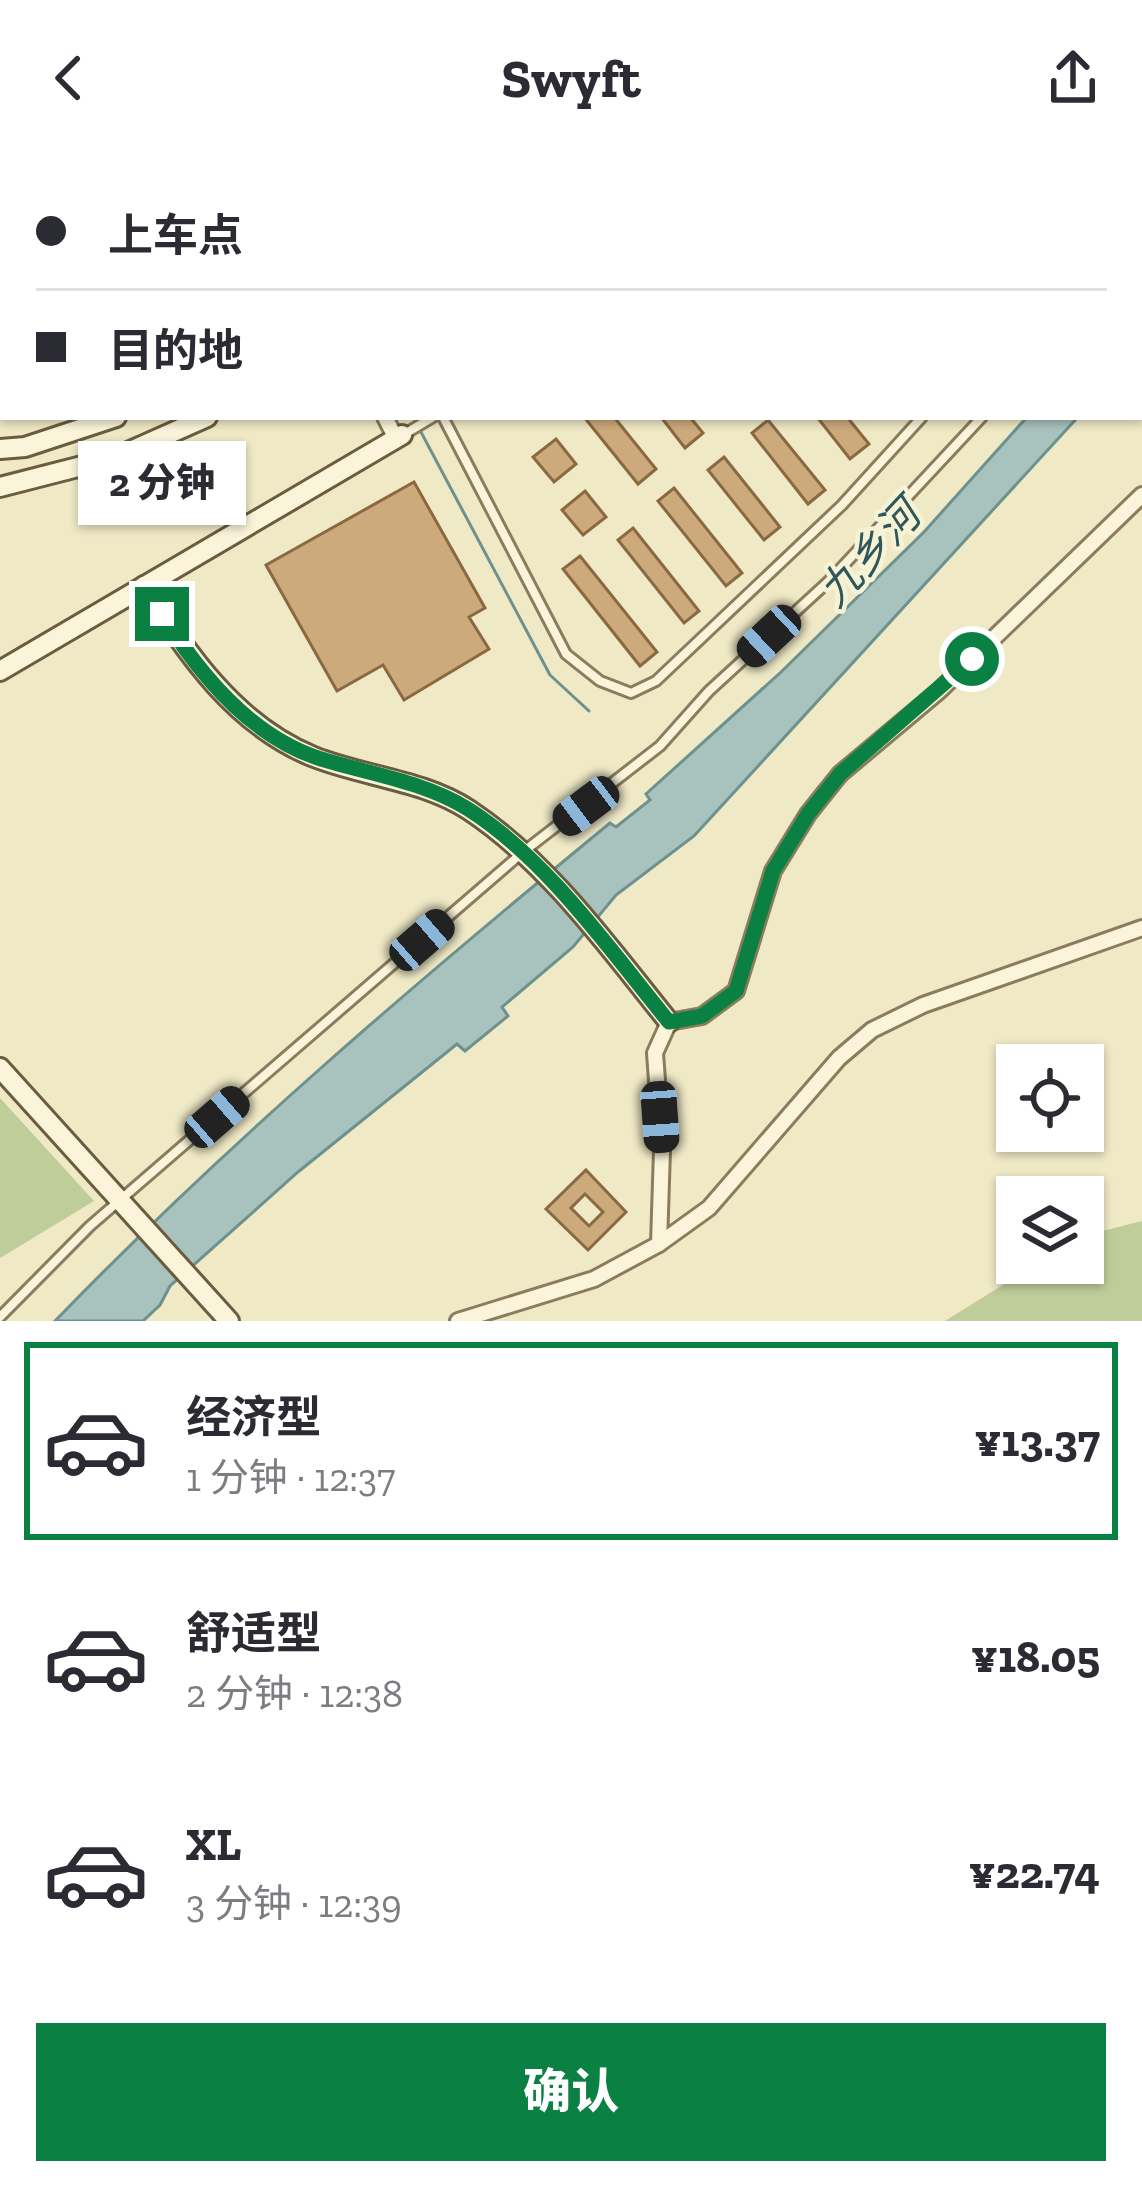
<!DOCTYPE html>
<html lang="zh">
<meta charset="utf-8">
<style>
body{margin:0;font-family:"Zilla Slab","Noto Sans SC",serif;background:#f7f7f7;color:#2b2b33;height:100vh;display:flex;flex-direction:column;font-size:45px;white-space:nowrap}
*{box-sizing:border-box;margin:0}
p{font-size:39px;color:#7c7c81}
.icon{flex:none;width:66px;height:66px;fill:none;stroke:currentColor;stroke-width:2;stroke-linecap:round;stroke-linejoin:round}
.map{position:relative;height:1165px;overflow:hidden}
.drawer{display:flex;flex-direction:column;background:#fff;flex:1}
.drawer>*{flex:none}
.hud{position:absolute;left:0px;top:0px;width:1143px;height:264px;box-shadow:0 3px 9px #0004;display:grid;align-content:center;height:264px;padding:0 36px;background:#fff}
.fabs{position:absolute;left:996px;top:888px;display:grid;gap:24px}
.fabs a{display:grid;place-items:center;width:108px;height:108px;border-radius:0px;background:#fff;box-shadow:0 3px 9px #0004;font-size:60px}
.end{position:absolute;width:54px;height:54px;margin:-27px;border:15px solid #0b8043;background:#fff;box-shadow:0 0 0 6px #fff}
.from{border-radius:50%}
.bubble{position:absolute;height:84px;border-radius:0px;background:#fff;box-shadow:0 3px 9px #0004;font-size:39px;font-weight:800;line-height:84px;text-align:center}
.car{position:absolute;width:36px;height:72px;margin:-36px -18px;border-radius:15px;box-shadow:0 0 9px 3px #0007;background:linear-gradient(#222 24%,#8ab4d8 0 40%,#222 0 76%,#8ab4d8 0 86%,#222 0)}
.hud b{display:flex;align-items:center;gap:42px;height:114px;font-size:45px}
.hud b+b{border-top:3px solid #e1e1e2}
.hud i{width:30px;height:30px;background:#2b2b33}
ul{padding:21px 0 0;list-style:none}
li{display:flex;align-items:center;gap:36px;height:198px;margin:0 24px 18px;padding:0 12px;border:6px solid transparent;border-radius:0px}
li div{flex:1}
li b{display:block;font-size:45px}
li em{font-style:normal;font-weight:800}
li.active{border-color:#0b8043}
li>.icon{width:108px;height:108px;stroke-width:1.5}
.button{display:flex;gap:24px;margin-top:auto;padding:24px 36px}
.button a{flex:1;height:138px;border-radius:0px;background:#0b8043;color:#fff;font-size:48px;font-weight:800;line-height:138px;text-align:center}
header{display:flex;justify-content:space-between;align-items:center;height:156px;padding:0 36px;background:#fff;font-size:54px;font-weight:800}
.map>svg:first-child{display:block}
</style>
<header><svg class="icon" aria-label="back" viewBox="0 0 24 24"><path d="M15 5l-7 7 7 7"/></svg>Swyft<svg class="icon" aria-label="share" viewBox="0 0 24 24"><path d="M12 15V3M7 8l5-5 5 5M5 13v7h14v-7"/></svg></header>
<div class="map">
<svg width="1142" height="1165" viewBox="0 0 1142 1165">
<rect width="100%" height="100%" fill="#efe9c6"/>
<!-- green -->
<g fill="#bfcd9a">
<polygon points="0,0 200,3 3,3 0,255"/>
<polygon points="0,942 94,1045 0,1102"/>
<polygon points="1142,1065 1142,1165 945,1165 1038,1107 1083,1107 1083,1080"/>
</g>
<!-- water -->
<path fill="#a8c2be" stroke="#6e918e" stroke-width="3" d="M1027 261H1078L694 680 616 739 573 791 502 851 508 860 465 895 457 888 298 1016 170 1130 160 1149 143 1165H55C228 986 419 824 610 667L616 671 650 644 646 638 781 516 924 376Z"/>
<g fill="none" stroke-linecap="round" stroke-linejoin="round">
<!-- stream -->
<g stroke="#6e918e" stroke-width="3">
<polyline points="352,0 353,3"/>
<polyline points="413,261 550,519 589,555"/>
</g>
</g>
<!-- building -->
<g fill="#cdaa7c" stroke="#8a6941" stroke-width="3" fill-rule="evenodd">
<polygon points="584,261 614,261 656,313 638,328"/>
<polygon points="661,261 690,261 703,277 685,292"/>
<polygon points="817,261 847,261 869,288 850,303"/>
<polygon points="768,264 825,334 808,348 752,277"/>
<polygon points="556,283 576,308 554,326 533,301"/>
<polygon points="724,301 780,371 764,384 708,314"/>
<polygon points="414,326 485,452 469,461 489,493 404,544 383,509 337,535 266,409"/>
<polygon points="674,332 742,417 726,430 658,345"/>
<polygon points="585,335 606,361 583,379 562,354"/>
<polygon points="633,372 699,455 684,467 618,384"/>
<polygon points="580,400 657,496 640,510 563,413"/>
<path d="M586 1014 626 1056 588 1094 546 1053ZM585 1038 603 1056 589 1070 571 1052Z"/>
</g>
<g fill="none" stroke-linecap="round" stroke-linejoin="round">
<!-- lane casing -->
<g stroke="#8a7c5c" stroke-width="14">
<g id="lane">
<polyline points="381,0 381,3"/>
<polyline points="809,0 812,3"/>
<polyline points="939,0 941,3"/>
<polyline points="675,3 678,0"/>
<polyline points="1140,46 1142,44"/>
<polyline points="1140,101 1142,99"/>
<polyline points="443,261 566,498 600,525 631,537 656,525 842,349 922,261"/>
<polyline points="403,279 433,261"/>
<polyline points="0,1161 90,1070 523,696 660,590 709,535 829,425 982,261"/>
</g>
</g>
<!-- street casing -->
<g stroke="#8a7c5c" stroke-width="20">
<g id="street">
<polyline points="325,0 326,3"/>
<polyline points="385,261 396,283"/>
<polyline points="659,1088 709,1052 839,902 872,874 923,849 1142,772"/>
<polyline points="458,1165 594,1123 659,1088 662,994 655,897 669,866 702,860 736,835 773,715 808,658 840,618 939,535 1142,339"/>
</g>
</g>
<!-- secondary casing -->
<g stroke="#6c5c3f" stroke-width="24">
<g id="secondary">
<polyline points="0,293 25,291 116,261"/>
<polyline points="0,331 117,301 207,261"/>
<path d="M144 430C188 499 235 569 314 601 365 621 423 624 469 654 549 707 609 792 669 866"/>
<polyline points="0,515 402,279"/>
<polyline points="0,912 229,1165"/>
</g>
</g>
<!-- lane -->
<use href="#lane" stroke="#f9f4da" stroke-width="8"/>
<!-- street -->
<use href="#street" stroke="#f9f4da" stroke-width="14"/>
<!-- secondary -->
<use href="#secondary" stroke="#f9f4da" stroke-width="18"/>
</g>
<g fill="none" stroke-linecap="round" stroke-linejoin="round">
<!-- route -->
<path stroke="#0b8043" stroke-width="15" d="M162 458C199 518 251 581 321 603 370 618 425 626 468 653 547 703 610 794 669 866L702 860 736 835 773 715 808 658 840 618 972 503"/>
</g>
<g text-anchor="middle" stroke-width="9" stroke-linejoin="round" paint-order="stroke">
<!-- water labels -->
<g font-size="42" font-style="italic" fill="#2f565a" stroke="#f6f2d6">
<text transform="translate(869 397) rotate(-47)" y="15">九乡河</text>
</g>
</g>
</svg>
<div class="fabs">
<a><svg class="icon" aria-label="locate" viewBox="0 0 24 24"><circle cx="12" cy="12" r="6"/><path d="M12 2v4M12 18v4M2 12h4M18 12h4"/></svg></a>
<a><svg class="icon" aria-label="layers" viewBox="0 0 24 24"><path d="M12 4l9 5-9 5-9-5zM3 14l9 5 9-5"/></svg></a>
</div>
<i class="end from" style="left:972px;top:503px"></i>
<i class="end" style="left:162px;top:458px"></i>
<div class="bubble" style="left:78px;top:285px;width:168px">2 分钟</div>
<i class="car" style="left:769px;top:480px;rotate:227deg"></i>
<i class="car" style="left:586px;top:650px;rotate:233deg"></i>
<i class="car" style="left:422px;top:784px;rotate:49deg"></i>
<i class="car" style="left:217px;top:961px;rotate:49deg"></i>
<i class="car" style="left:660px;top:961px;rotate:176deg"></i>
<div class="hud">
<b><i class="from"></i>上车点</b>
<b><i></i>目的地</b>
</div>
</div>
<section class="drawer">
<ul>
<li class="active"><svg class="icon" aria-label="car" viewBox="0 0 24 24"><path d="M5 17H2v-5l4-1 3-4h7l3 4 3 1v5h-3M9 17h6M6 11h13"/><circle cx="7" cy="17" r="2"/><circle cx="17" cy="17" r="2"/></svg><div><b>经济型</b><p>1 分钟 · 12:37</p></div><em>¥13.37</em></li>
<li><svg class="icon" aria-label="car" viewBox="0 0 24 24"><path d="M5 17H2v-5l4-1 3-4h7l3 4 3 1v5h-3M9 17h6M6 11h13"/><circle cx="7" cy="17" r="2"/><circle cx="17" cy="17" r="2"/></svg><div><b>舒适型</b><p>2 分钟 · 12:38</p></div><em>¥18.05</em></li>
<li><svg class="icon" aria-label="car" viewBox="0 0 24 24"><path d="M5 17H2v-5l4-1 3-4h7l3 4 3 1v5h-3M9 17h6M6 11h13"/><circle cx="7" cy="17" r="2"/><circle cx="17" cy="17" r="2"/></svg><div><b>XL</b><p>3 分钟 · 12:39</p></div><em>¥22.74</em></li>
</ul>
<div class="button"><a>确认</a></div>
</section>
